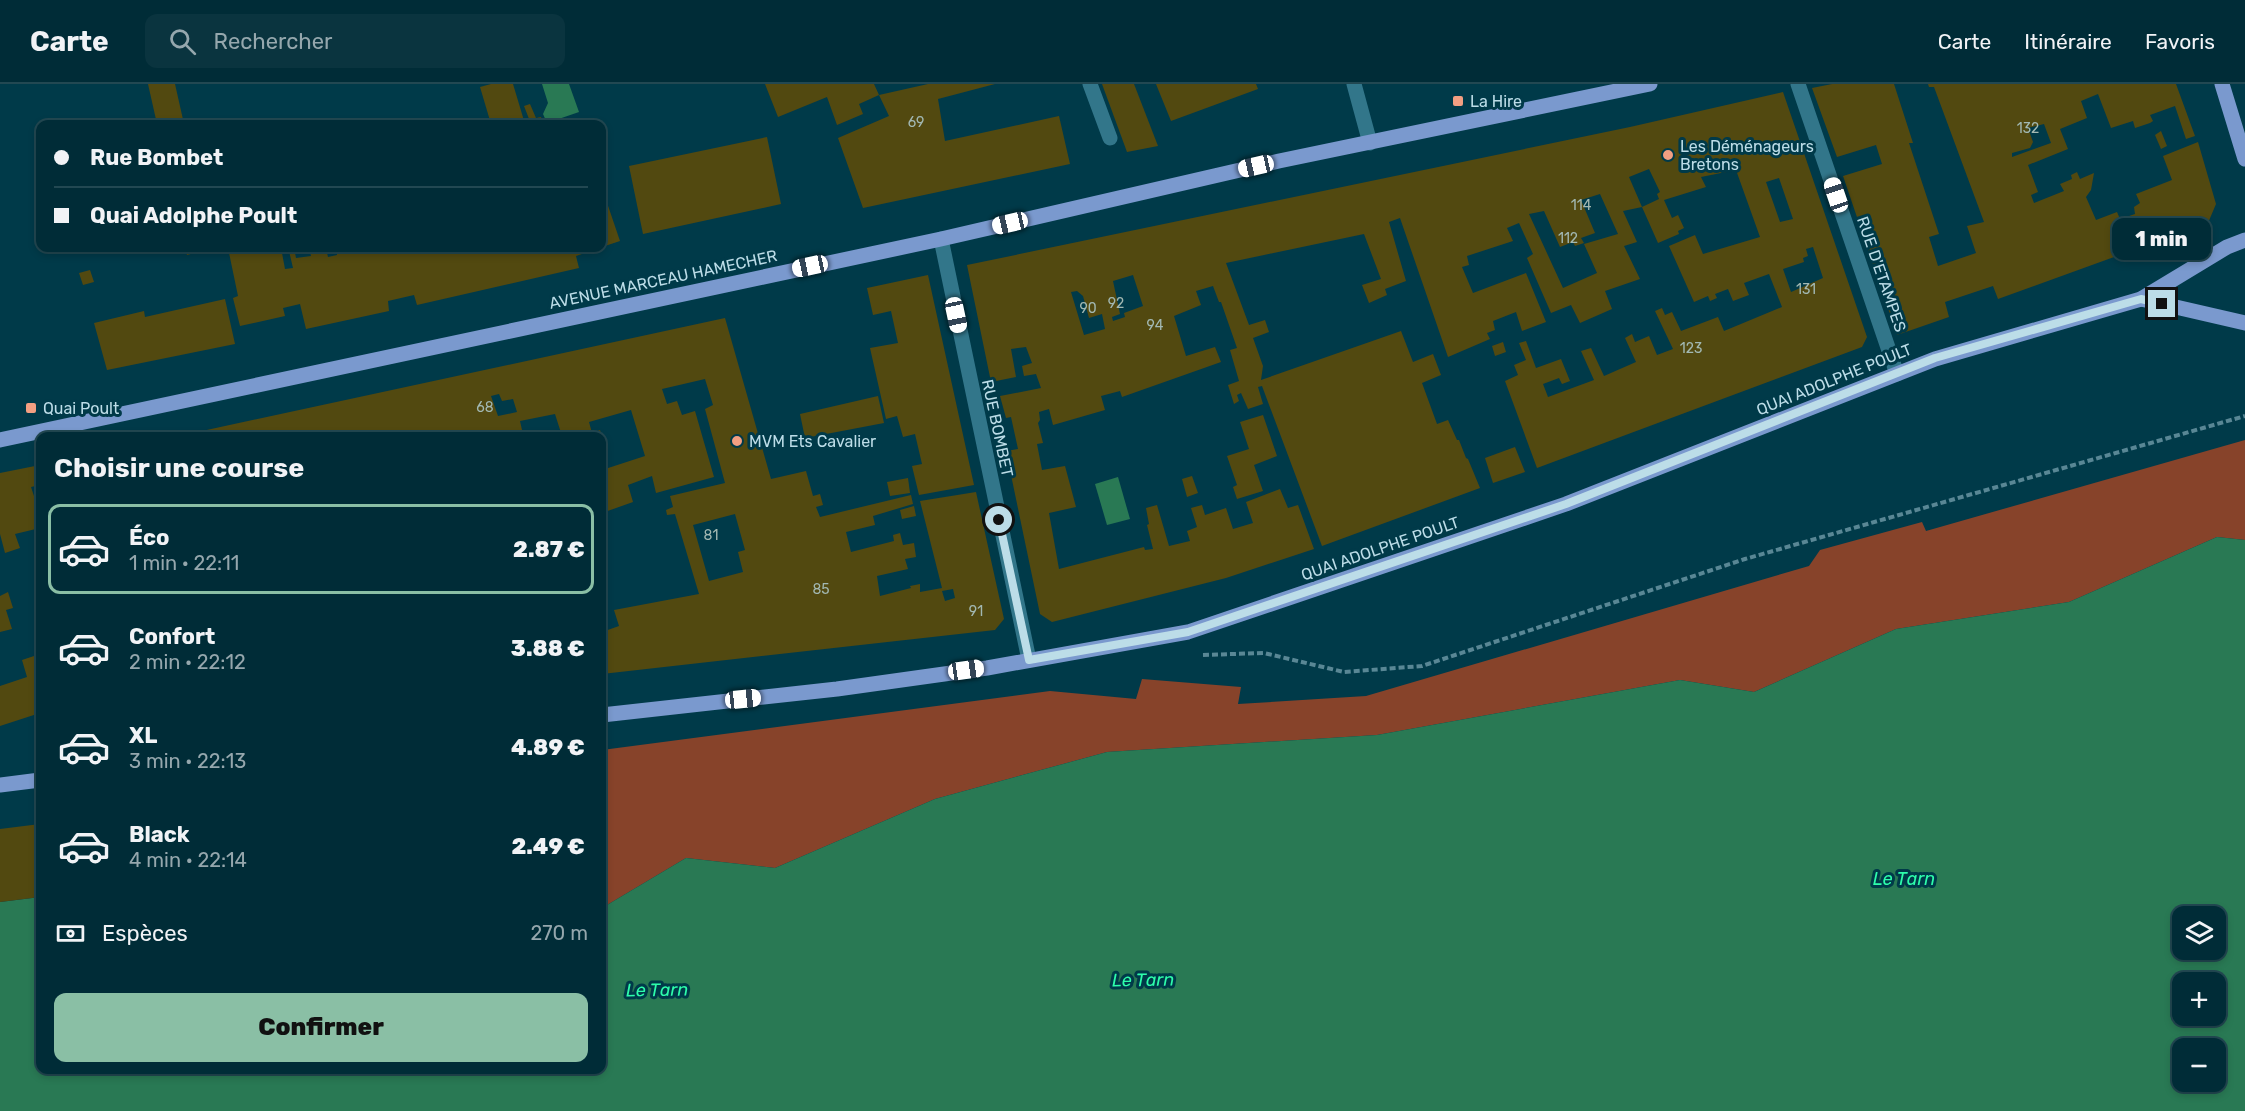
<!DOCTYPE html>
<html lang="fr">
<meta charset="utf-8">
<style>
body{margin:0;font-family:Rubik,sans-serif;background:#0a343f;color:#f1f3f6;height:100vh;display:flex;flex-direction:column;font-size:22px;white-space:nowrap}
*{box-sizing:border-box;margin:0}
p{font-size:20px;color:#95a7ad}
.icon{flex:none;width:33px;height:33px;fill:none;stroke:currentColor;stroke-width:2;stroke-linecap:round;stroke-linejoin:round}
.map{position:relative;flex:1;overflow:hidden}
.sheet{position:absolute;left:36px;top:348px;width:570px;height:642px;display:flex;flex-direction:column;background:#002c37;border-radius:12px;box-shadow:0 3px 9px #0003,0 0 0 2px #224852}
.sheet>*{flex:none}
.hud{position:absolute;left:36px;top:36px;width:570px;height:132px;border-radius:12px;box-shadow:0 3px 9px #0003,0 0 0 2px #224852;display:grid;align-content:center;height:132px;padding:0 18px;background:#002c37}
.tools{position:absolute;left:2172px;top:822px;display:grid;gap:12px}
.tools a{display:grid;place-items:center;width:54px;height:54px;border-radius:12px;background:#002c37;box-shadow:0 3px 9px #0003,0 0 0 2px #224852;font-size:30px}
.end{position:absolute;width:27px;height:27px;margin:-14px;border:8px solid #bcdde8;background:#111;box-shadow:0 0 0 3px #111}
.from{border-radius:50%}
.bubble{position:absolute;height:42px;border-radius:12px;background:#002c37;box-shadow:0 3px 9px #0003,0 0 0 2px #224852;font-size:20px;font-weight:800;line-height:42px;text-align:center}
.car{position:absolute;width:18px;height:36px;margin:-18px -9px;border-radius:8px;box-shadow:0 0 4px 2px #0007;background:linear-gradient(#fff 24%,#345 0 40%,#fff 0 76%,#345 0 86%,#fff 0)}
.hud b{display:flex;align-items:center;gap:21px;height:57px;font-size:22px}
.hud b+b{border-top:2px solid #224852}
.hud i{width:15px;height:15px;background:#f1f3f6}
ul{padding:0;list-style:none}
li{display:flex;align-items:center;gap:18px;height:90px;margin:0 12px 9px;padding:0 6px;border:3px solid transparent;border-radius:12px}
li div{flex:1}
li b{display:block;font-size:22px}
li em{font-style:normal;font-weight:800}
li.current{border-color:#8abfa5}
li>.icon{width:54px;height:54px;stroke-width:1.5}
h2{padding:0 18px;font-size:27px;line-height:72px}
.pay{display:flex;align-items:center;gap:15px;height:66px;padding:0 18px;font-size:22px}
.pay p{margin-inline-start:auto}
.action{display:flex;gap:12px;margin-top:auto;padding:12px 18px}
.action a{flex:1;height:69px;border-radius:12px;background:#8abfa5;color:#111;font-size:24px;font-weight:800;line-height:69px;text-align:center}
header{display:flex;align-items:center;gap:36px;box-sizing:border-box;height:84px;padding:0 30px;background:#002c37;border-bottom:2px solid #224852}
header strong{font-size:28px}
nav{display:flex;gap:33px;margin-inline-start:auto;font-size:21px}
.search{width:420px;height:54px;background:#0a343f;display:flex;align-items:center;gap:15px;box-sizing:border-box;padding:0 21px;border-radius:12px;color:#95a7ad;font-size:22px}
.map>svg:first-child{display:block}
</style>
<header>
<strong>Carte</strong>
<div class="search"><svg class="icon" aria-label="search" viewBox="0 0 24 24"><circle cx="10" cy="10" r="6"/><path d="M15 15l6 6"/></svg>Rechercher</div>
<nav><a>Carte</a><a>Itinéraire</a><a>Favoris</a></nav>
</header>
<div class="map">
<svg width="2245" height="1027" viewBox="0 0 2245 1027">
<rect width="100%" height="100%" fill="#003a49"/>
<!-- green -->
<polygon fill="#87432a" points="2245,356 2245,456 2217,453 2069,518 1896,545 1754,608 1680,596 1377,651 1107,668 935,715 775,784 686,774 602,824 602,666 1050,607 1136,615 1142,595 1241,603 1238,620 1366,612 1809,482 1820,466 1922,438 1926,447"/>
<!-- water -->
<g fill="#297954" fill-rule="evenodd">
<polygon points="542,0 569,0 579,28 547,39 543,30 548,19"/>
<polygon points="1118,393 1130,435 1107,441 1095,400"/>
<path d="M2217 453 2245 456V1027H0V818L40 813V986H602V824L686 774 775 784 935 715 1107 668 1377 651 1680 596 1754 608 1896 545 2069 518ZM2182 832H2216V866H2182ZM2182 898H2216V932H2182ZM2182 964H2216V998H2182Z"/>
</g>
<!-- building -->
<g fill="#524910" fill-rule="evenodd">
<polygon points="148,0 175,0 184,40 157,40"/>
<polygon points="491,0 513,0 525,40 491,40 480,3"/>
<polygon points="765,0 874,0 879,11 859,20 863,30 837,41 827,13 778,33"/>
<polygon points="928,0 995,0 938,15 945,57 1059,32 1070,80 863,124 838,54 889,32 879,11"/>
<polygon points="1102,0 1134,0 1158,62 1127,68"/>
<polygon points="1156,0 1256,0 1258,5 1171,37"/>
<path d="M1832 0H1894L1913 59H1909L1939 150 1929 153 1938 182 1976 169 1967 142 1984 138 1934 3H1929L1928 0H2176L2195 52 2186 55 2175 22 2150 31 2153 37 2150 39 2135 44 2133 37 2111 44 2098 10 2081 17 2087 34 2060 45 2068 65 2028 81 2038 108 2031 111 2034 119 2064 107 2060 100 2072 95 2071 91 2077 88 2080 95 2094 89 2091 106 2086 113 2096 136 2117 128 2120 135 2135 130 2134 123 2140 119 2136 110 2172 96 2163 72 2198 58 2216 120 2208 139 1998 215 1993 202 1945 218 1949 233 1897 251 1843 92 1882 80 1876 61 1837 73 1812 4ZM2044 40 2051 59 2012 73V69L2030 64 2033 58 2028 44Z"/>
<path d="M1783 8 1867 253 1862 263 1537 384 1505 297 1518 291 1514 281 1526 276 1519 259 1526 257 1536 284 1561 275 1570 297 1562 300 1559 294 1543 300 1548 313 1594 296 1581 267 1591 264 1604 292 1636 278 1625 254 1632 250 1635 258 1649 252 1657 271 1673 265 1655 227 1662 224 1665 231 1672 228 1681 247 1718 233 1724 247 1782 223 1769 190 1744 199 1749 211 1733 217 1728 205 1715 210 1717 214 1710 217 1708 212 1694 218 1669 162 1695 151 1703 170 1760 153 1736 86 1701 93 1706 103 1664 116 1672 134 1678 131 1684 144 1678 147 1679 150 1658 159 1642 123 1659 115 1657 110 1660 108 1649 85 1629 93 1642 123 1623 127 1637 158 1624 162 1640 195 1605 207 1612 225 1580 239 1571 221 1551 229 1527 174 1533 170 1519 139 1507 144 1513 157 1467 172 1469 181 1462 183 1473 209 1526 189 1546 238 1522 247 1516 228 1493 237 1495 246 1487 249 1490 255 1448 273 1400 134 1389 138 1406 197 1385 205 1387 211 1369 219 1362 201 1381 195 1364 150 1226 179 1249 241 1265 236 1269 248 1253 254 1263 282 1261 296 1401 247 1413 278 1433 270 1441 291 1422 299 1437 340 1448 336 1457 356H1459L1466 374 1468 375 1480 404 1322 462 1262 302 1258 303 1263 320 1248 325 1241 309 1237 311 1239 317 1234 320 1228 301 1239 297 1230 266 1237 264 1221 218H1219L1213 202 1196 207 1201 221 1174 232 1186 272 1215 263 1221 278 1122 313 1120 307 1101 312 1105 326 1053 341 1049 325 1039 328 1040 336 1038 339 1043 359 1037 360 1042 386 1065 382 1076 423 1049 429 1059 485 1144 463 1145 466 1153 465 1147 441 1149 440 1146 424 1157 421 1169 462 1190 457 1187 447 1197 443 1191 424 1202 421 1205 431 1226 424 1233 445 1253 439 1246 418 1280 405 1288 424 1298 421 1314 465 1226 494 1052 538 1040 530 1006 367 1018 365 1011 333 1006 334 1000 312 1041 304 1036 290 1024 292 1022 282 1032 279 1026 263 1011 265 1016 293 991 298 967 181 1630 43ZM1779 94 1793 135 1780 138 1766 98ZM1600 110 1618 150 1584 160 1597 189 1563 204 1529 130 1544 127 1560 163 1573 158 1575 162 1584 159 1581 154 1595 149 1581 116ZM1813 163 1823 194 1791 208 1783 185 1804 178 1803 174 1808 172 1806 165ZM1133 191 1143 222 1124 229 1125 233 1113 237 1112 233 1120 230 1113 197ZM1077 207 1083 212 1089 234 1102 230 1105 245 1084 251 1071 208Z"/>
<polygon points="530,20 536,34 541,33 543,40 531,40 524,22"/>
<polygon points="2161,47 2167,62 2161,65 2155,51"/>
<polygon points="767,53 781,120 643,150 629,82"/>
<polygon points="602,104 620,157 602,163"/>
<polygon points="185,164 213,164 187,171"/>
<path d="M228 164H294L296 174 311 172 309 164H326L328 173 337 171V167L342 164H600L576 172 579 184 417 221 414 211 388 217 389 227 306 245 300 220 283 224 285 232 240 242 233 214 238 212ZM289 167 293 184 285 185 282 169Z"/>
<polygon points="90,186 94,198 83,201 79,189"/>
<polygon points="928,191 974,401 919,411 912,382 922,380 915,350 903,353 897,332 886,335 870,264 898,259 891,227 873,231 867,204"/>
<polygon points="225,215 235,260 107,286 94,239 144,227 145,233"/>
<path d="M725 234 771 395 806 387 813 412 820 410 823 421 816 423 820 433 911 411 913 420 873 432 875 441 846 448 851 468 894 457 893 451 900 449 903 461 914 459 916 473 905 475 908 485 877 492 880 512 911 504 910 502 920 500V508L942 504 920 417 976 408 1004 535 995 546 602 590V548L619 542 614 526 699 510 675 430 667 431 666 426 673 423 670 412 725 399 705 325 713 321 705 295 662 305 667 320 677 317 682 331 695 327 714 393 656 409 652 392 628 401 633 418 602 429V386L645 372 631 326 589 338 592 349 600 346 608 372 602 375V352L584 351 562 352 555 330 520 337 522 346 494 352H179ZM499 310 502 317 513 315 517 328 498 332 491 312ZM735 430 745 466 738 468 743 488 709 497 693 441ZM953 505 955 514 945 517 942 507Z"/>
<polygon points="1503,258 1506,268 1495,272 1492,262"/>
<polygon points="878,312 884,339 805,354 800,330"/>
<polygon points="1263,331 1277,372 1254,381 1263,407 1237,415 1233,403 1237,401 1227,372 1249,365 1240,338"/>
<polygon points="1515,363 1525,388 1493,399 1485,374"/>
<polygon points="40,381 40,401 31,403 40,430 40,444 15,450 20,464 5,469 0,450 0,389"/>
<polygon points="1192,392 1198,409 1187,413 1182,395"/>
<polygon points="908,394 910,409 890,412 887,398"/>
<polygon points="914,422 916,432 902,435 900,426"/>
<polygon points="8,508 13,524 6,526 12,545 0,548 0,512"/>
<polygon points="40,570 40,629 0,642 0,602 27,593 22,576"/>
<polygon points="40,740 40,813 0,818 0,745"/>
</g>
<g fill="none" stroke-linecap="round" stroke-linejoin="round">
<!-- path -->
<polyline stroke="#598795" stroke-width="4" stroke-dasharray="6 3" stroke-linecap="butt" points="1203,571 1264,569 1344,588 1422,582 1745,475 2245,332"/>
<!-- minor -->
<g stroke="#32768a" stroke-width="15">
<polyline points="1090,0 1110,54"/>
<polyline points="1354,0 1370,59"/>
<polyline points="1798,0 1897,290"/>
<polyline points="941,155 1029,576"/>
</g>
<!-- major -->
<g stroke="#7a99ce" stroke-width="15">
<polyline points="2222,0 2245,75"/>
<polyline points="2141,215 2245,239"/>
<polyline points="0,356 941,155 1279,77 1650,0"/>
<polyline points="602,631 837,605 987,584 1188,548 1566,420 1935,275 2141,215 2227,163 2245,156"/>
<polyline points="0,701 40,696"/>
</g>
</g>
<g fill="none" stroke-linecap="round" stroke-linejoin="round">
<!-- route -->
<polyline stroke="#bcdde8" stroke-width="8" points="999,436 1029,576 1188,548 1566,420 1935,274 2141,215 2162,220"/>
</g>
<!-- markers -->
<g fill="#f39f82" stroke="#003a49" stroke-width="2">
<rect x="1452" y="11" width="12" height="12" rx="3"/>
<circle cx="1668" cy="71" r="6"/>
<rect x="25" y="318" width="12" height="12" rx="3"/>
<circle cx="737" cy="357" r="6"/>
</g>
<g text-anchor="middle" stroke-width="6" stroke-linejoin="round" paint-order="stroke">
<!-- number labels -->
<g font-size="14" fill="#a2b8b2">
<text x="916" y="43">69</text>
<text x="2028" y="49">132</text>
<text x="1581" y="126">114</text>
<text x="1568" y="159">112</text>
<text x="1806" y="210">131</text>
<text x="1116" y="224">92</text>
<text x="1088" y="229">90</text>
<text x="1155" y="246">94</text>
<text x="1691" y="269">123</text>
<text x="485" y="328">68</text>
<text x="711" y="456">81</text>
<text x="821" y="510">85</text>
<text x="976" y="532">91</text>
</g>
<!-- poi labels -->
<g font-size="16" fill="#bcdde8" stroke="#003a49" text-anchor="start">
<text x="1470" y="23">La Hire</text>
<text x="1680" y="68">Les Déménageurs<tspan x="1680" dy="18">Bretons</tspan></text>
<text x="43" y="330">Quai Poult</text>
<text x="749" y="363">MVM Ets Cavalier</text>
</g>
<!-- street labels -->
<g font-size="16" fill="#bcdde8" stroke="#003a49">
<text transform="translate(1882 190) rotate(71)" y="6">RUE D'ETAMPES</text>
<text transform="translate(663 195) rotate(-12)" y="6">AVENUE MARCEAU HAMECHER</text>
<text transform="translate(1834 295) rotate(-22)" y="6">QUAI ADOLPHE POULT</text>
<text transform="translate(998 344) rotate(78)" y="6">RUE BOMBET</text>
<text transform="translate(1380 464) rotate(-19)" y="6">QUAI ADOLPHE POULT</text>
</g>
<!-- water labels -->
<g font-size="18" font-style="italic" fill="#2dfdab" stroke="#003a49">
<text x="1904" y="801">Le Tarn</text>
<text transform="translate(1143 896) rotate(-1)" y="6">Le Tarn</text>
<text transform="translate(657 906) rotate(-1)" y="6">Le Tarn</text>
</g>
</g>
</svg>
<div class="tools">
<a><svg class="icon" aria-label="layers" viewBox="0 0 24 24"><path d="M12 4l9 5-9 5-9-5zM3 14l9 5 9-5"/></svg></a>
<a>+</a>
<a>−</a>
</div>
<i class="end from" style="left:999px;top:436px"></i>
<i class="end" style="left:2162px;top:220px"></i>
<div class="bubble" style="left:2112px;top:134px;width:99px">1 min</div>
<i class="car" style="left:1256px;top:82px;rotate:257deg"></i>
<i class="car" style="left:1836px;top:111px;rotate:341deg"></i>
<i class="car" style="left:1010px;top:139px;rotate:257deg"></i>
<i class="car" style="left:810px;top:182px;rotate:258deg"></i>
<i class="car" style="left:956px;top:231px;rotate:168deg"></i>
<i class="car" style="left:966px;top:586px;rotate:82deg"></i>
<i class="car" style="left:743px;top:615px;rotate:84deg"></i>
<div class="hud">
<b><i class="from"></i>Rue Bombet</b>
<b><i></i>Quai Adolphe Poult</b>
</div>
<section class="sheet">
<h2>Choisir une course</h2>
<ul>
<li class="current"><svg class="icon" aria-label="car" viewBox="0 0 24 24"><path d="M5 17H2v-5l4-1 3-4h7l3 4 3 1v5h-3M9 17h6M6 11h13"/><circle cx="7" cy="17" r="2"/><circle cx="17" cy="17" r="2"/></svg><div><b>Éco</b><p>1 min · 22:11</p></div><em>2.87 €</em></li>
<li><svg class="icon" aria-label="car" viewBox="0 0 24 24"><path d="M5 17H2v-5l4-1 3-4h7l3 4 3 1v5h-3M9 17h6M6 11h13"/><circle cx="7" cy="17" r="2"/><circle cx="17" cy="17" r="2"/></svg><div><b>Confort</b><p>2 min · 22:12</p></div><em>3.88 €</em></li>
<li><svg class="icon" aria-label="car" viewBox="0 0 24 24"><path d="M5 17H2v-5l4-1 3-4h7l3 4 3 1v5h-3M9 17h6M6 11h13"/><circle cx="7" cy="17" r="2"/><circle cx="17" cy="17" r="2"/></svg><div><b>XL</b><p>3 min · 22:13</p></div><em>4.89 €</em></li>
<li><svg class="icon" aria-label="car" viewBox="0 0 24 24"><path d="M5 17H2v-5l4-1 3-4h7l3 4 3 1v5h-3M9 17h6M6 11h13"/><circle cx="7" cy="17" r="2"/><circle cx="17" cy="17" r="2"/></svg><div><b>Black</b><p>4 min · 22:14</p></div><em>2.49 €</em></li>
</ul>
<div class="pay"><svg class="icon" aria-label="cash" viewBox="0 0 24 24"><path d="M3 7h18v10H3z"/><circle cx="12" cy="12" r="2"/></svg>Espèces<p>270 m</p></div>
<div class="action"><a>Confirmer</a></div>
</section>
</div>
